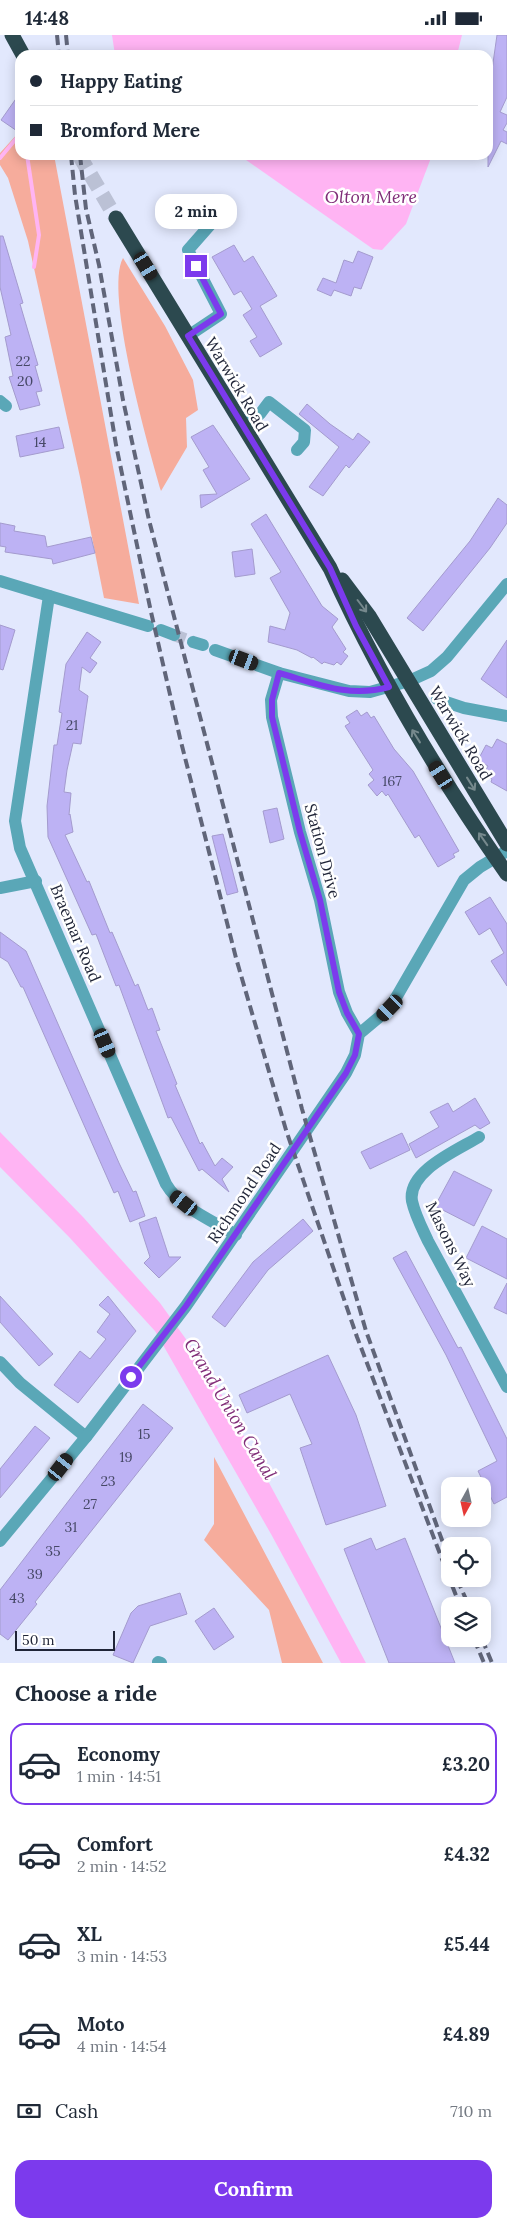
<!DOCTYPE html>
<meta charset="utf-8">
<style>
body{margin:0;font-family:Lora,serif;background:#f6f6f7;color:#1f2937;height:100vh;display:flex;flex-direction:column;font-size:19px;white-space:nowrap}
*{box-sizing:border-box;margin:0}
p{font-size:16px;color:#747a83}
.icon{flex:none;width:28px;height:28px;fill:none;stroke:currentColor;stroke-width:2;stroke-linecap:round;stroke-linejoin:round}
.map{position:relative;height:1628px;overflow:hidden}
.sheet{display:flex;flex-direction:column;background:#fff;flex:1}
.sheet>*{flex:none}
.banner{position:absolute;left:15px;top:15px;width:478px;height:110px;border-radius:15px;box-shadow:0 2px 12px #0003;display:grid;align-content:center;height:110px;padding:0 15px;background:#fff}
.needle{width:32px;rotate:188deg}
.tools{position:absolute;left:441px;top:1442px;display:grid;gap:10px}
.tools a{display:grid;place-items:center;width:50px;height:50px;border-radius:10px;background:#fff;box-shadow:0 2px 12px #0003;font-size:25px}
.scale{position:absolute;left:15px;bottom:12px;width:100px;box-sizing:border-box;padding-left:5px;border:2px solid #1f2437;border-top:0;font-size:14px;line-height:18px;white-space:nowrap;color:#1f2437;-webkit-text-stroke:4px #fff;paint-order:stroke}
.end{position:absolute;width:22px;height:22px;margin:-11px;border:6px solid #7c3aed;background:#fff;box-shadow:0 0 0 2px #fff}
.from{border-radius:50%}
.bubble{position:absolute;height:35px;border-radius:15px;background:#fff;box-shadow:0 2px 12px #0003;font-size:16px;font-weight:700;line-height:35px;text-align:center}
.car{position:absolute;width:15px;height:30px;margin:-15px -8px;border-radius:6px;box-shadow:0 0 4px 1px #0007;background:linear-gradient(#222 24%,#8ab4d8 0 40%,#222 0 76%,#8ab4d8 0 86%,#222 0)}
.banner b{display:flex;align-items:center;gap:18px;height:48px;font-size:19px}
.banner b+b{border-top:1px solid #e0e1e3}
.banner i{width:12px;height:12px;background:#1f2937}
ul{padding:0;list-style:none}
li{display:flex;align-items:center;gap:15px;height:82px;margin:0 10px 8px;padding:0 5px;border:2px solid transparent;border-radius:15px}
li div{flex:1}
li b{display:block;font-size:19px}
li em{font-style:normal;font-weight:700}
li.current{border-color:#7c3aed}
li>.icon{width:45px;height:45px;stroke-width:1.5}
h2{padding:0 15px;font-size:22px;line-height:60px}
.pay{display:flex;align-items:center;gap:12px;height:55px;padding:0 15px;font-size:19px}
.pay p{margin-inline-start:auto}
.primary-button{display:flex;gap:10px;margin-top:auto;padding:10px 15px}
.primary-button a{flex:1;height:58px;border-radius:15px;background:#7c3aed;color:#fff;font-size:20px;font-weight:700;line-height:58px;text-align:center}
.status{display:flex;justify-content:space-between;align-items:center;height:35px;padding:0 25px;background:#fff;direction:ltr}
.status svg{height:14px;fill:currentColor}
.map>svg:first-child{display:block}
</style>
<div class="status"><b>14:48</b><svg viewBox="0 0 49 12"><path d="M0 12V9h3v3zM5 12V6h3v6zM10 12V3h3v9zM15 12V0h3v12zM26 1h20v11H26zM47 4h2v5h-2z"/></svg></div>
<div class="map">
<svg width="507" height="1628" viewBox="0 0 507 1628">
<rect width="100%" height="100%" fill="#e2e8fd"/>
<!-- green -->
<g fill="#f6ac9c">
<polygon points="20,96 20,120 54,120 139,569 104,563 80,442 28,206 8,143 0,130 0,118"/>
<path d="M123 223 165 291 193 345 198 375 186 383 187 412 161 456C149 414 104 257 123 223Z"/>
<polygon points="214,1422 323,1628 282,1628 269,1575 204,1505 214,1489"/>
</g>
<!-- water -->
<g fill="#ffb4f3">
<polygon points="112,0 462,0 457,20 115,20"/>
<polygon points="239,120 432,120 406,189 382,215 373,214"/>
<polygon points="0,1097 83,1182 160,1268 188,1307 218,1353 366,1628 341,1628 271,1499 155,1296 70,1203 0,1132"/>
</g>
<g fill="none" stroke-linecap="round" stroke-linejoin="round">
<!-- stream -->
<g stroke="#ffb4f3" stroke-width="4">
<polyline points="27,120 39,200 34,232"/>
<polyline points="0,123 20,99"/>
</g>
</g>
<!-- building -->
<g fill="#bdb2f4" stroke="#a49bce">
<polygon points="497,0 507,0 507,62 500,77 507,80 507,88 503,95 507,97 507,109 501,106 488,132 488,63"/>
<polygon points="20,58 20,98 1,85"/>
<polygon points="0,201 3,201 23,268 20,269 38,330 35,331 42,356 36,357 40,370 20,375 9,342 13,341 5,302 11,300 0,252"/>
<polygon points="234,210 244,227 253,221 277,261 260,271 282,309 260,322 250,306 257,302 243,280 252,274 241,256 234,260 212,222"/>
<polygon points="358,216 373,222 361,254 354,252 351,261 334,255 331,261 317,255 323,243 336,248 344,225 353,228"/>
<polygon points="307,369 330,389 353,405 358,398 370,407 349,433 346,430 323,461 309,452 339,412 299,379"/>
<polygon points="213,390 250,444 201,473 200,460 217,459 203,435 209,432 191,402"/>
<polygon points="59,392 64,413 20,422 16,401"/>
<polygon points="498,463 507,470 507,488 490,513 423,596 407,583 470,506"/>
<polygon points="266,479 322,571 338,584 332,592 346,614 343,617 348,621 341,630 337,627 334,630 324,627 322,629 313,622 312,623 297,615 268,607 270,591 285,595 290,578 270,543 281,537 251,489"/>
<polygon points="0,488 15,491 14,496 45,501 47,512 91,502 95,518 53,529 52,524 5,517 6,512 0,511"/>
<polygon points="252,514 255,539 235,542 232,517"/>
<polygon points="0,590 15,595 3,635 0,634"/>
<polygon points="87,597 101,607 90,623 97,628 90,638 82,632 79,655 88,661 81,709 73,708 67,735 64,757 71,758 69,780 70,779 73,797 65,800 87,847 89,846 110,898 112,897 135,951 138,949 148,975 152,973 160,995 156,996 177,1049 175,1050 200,1109 202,1107 215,1131 222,1123 233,1132 222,1144 229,1157 202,1134 199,1136 171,1082 168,1083 119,950 116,951 96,899 92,900 48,802 47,771 54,710 57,710 62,678 59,677 66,629"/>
<polygon points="507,605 507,663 481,644"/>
<polygon points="357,675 361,681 367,677 371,683 374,681 394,714 413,736 459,816 453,819 455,822 438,832 419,800 415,803 388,759 386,761 382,756 377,761 368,750 374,745 369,739 373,735 345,691 350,688 346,682"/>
<polygon points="497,704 507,709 507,756 491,747 492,744 484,739 488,731 478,725 486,710 492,713"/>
<polygon points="277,773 284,804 270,808 263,776"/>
<polygon points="223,799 238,857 227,860 212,801"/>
<polygon points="490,862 507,889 507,951 491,926 504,918 490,893 479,900 465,877"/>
<polygon points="0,897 26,916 119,1128 133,1157 136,1156 145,1181 130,1187 118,1156 114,1158 23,952 21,952 8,927 0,922"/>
<polygon points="475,1063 490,1088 480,1094 475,1090 416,1123 409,1109 439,1092 430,1077 448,1068 453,1077"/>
<polygon points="402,1098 410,1115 370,1134 361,1117"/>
<polygon points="454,1136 492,1155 474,1191 435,1171"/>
<polygon points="156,1182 169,1222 181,1222 159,1243 144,1228 150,1222 139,1188"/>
<polygon points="303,1184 313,1196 268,1235 225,1292 212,1282 253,1227"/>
<polygon points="482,1191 507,1204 507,1244 466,1223"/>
<polygon points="406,1216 458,1313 461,1312 507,1404 507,1462 494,1469 478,1436 497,1426 446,1320 393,1223"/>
<polygon points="507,1248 507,1279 494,1273"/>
<polygon points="0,1261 53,1319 39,1331 0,1287"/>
<polygon points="108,1261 136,1296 78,1368 54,1350 80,1316 90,1324 106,1304 97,1297 110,1279 99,1270"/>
<polygon points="328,1320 356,1380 386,1471 326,1490 300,1413 312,1409 290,1359 247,1378 239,1360"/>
<polygon points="143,1369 173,1393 35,1567 37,1569 8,1605 0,1599 0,1555"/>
<polygon points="35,1391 50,1403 0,1463 0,1434"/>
<polygon points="371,1503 376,1515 405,1503 455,1628 389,1628 344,1514"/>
<polygon points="180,1558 187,1579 150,1591 133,1628 113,1620 131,1578 138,1571"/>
<polygon points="214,1573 234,1602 214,1615 195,1586"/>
</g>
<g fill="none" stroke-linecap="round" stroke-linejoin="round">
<!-- minor-tunnel -->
<polyline stroke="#bbc1d5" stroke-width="12" stroke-dasharray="12 6" stroke-linecap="butt" points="174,600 193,607"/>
<!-- highway-tunnel -->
<polyline stroke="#bbc1d5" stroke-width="15" stroke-dasharray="15 8" stroke-linecap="butt" points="79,120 116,183"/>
<!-- minor -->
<g stroke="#5aa7b7" stroke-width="12">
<polyline points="188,301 221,279 188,215 217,182"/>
<polyline points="0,366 6,371"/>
<polyline points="240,388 260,379 269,367 305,395 304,407 297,415"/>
<polyline points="0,546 148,591"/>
<path d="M49 561 15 786 20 813 166 1149C180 1173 213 1186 236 1200"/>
<polyline points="161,595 174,600"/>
<polyline points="193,607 203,610"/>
<polyline points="215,615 279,638 349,656 370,657 409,646 431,636 447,622 507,549"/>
<polyline points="279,638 271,665 272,682 300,797 320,865 339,957 347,978 359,999"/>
<polyline points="437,664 464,673 507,681"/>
<polyline points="0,853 36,846"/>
<path d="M479 1102C458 1115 407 1136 412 1166 415 1180 422 1193 428 1206L507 1352"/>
<polyline points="0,1327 20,1348 86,1402"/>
<polyline points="0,1506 86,1402 186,1271 346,1038 355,1020 359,999 390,973 464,845 480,832 507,816"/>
<polyline points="158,1627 161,1628"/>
</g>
<!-- highway -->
<g stroke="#2c494f" stroke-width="15">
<polyline points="12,0 23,20"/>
<path d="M116 183 330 533C379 641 439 742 507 839"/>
<polyline points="342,545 369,581 507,809"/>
</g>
<!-- rail -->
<g stroke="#606579" stroke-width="4" stroke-dasharray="10 5" stroke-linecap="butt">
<polyline points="57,0 59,20"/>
<polyline points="66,0 68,20"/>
<polyline points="71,120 75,160 116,410 151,577 180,703 236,923 286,1095 357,1302 460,1571"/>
<polyline points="80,120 86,174 99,230 123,365 149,485 302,1074 366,1296 450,1527"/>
<polyline points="457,1544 469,1571"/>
<polyline points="474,1604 484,1628"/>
<polyline points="482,1604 492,1628"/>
</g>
</g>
<!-- one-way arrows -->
<defs><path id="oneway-shaft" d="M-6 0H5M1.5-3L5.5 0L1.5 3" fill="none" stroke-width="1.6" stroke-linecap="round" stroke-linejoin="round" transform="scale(1.25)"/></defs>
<g stroke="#76898d">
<use href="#oneway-shaft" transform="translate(362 571) rotate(53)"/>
<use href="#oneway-shaft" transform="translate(416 701) rotate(-122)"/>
<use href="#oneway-shaft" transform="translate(471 749) rotate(58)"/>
<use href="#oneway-shaft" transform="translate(483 804) rotate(-125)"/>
</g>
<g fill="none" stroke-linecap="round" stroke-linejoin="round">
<!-- route -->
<path stroke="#7c3aed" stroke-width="6" d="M131 1342 186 1271 346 1038 355 1020 359 999 347 978 339 957 320 865 300 797 272 682V665L279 638C318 649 349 663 389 652L356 591 330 533 188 301 221 279 196 231"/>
</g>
<g text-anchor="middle" stroke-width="5" stroke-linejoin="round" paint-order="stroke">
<!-- number labels -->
<g font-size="14" fill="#464866">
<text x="23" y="331">22</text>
<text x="25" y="351">20</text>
<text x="40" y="412">14</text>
<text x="72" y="695">21</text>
<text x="392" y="751">167</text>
<text x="144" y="1404">15</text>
<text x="126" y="1427">19</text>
<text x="108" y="1451">23</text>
<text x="90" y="1474">27</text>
<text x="71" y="1497">31</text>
<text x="53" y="1521">35</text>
<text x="35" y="1544">39</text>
<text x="17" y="1568">43</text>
</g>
<!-- street labels -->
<g font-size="16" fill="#1f2437" stroke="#fff">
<text transform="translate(237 349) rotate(59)" y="6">Warwick Road</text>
<text transform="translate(461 698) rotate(59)" y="6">Warwick Road</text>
<text transform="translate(323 816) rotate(75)" y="6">Station Drive</text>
<text transform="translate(76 898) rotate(67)" y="6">Braemar Road</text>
<text transform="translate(244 1158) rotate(-56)" y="6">Richmond Road</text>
<text transform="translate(451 1209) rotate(64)" y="6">Masons Way</text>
</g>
<!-- water labels -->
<g font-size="18" font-style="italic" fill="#802d78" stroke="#fff">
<text x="371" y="168">Olton Mere</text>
<text transform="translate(230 1374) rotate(59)" y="6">Grand Union Canal</text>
</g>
</g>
</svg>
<div class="tools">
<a><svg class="needle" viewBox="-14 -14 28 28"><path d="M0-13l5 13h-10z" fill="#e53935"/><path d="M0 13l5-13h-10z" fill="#747a83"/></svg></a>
<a><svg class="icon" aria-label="locate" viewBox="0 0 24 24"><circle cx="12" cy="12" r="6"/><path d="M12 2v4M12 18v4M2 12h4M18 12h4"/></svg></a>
<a><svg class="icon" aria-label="layers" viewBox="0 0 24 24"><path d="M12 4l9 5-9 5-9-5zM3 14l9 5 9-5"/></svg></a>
</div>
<div class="scale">50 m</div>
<i class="end from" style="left:131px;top:1342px"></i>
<i class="end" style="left:196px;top:231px"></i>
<div class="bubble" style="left:155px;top:159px;width:82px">2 min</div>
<i class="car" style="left:146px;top:231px;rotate:149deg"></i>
<i class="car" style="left:244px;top:625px;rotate:110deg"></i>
<i class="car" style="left:441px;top:740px;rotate:328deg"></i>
<i class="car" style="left:390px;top:973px;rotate:224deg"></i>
<i class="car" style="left:105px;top:1008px;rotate:157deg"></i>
<i class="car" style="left:184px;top:1168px;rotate:308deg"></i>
<i class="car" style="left:61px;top:1432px;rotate:38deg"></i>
<div class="banner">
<b><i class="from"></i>Happy Eating</b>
<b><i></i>Bromford Mere</b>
</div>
</div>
<section class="sheet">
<h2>Choose a ride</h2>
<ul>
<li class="current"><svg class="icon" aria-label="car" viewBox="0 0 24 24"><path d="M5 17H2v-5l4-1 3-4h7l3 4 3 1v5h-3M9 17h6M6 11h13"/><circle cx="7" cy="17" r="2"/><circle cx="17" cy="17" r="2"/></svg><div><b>Economy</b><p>1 min · 14:51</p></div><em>£3.20</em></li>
<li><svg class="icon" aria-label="car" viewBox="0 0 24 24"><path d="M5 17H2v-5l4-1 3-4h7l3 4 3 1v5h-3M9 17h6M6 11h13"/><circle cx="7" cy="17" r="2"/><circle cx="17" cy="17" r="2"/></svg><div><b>Comfort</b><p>2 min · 14:52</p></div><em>£4.32</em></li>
<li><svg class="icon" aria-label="car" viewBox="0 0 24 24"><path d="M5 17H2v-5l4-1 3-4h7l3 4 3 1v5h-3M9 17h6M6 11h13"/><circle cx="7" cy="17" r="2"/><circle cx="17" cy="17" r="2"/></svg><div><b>XL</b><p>3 min · 14:53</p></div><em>£5.44</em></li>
<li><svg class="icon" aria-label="car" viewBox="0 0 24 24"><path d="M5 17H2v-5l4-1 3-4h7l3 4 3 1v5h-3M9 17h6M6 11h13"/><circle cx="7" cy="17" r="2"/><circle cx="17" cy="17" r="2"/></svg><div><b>Moto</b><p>4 min · 14:54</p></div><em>£4.89</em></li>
</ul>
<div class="pay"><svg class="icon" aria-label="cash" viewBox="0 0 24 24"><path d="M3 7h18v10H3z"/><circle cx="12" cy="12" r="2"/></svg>Cash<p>710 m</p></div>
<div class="primary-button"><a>Confirm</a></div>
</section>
